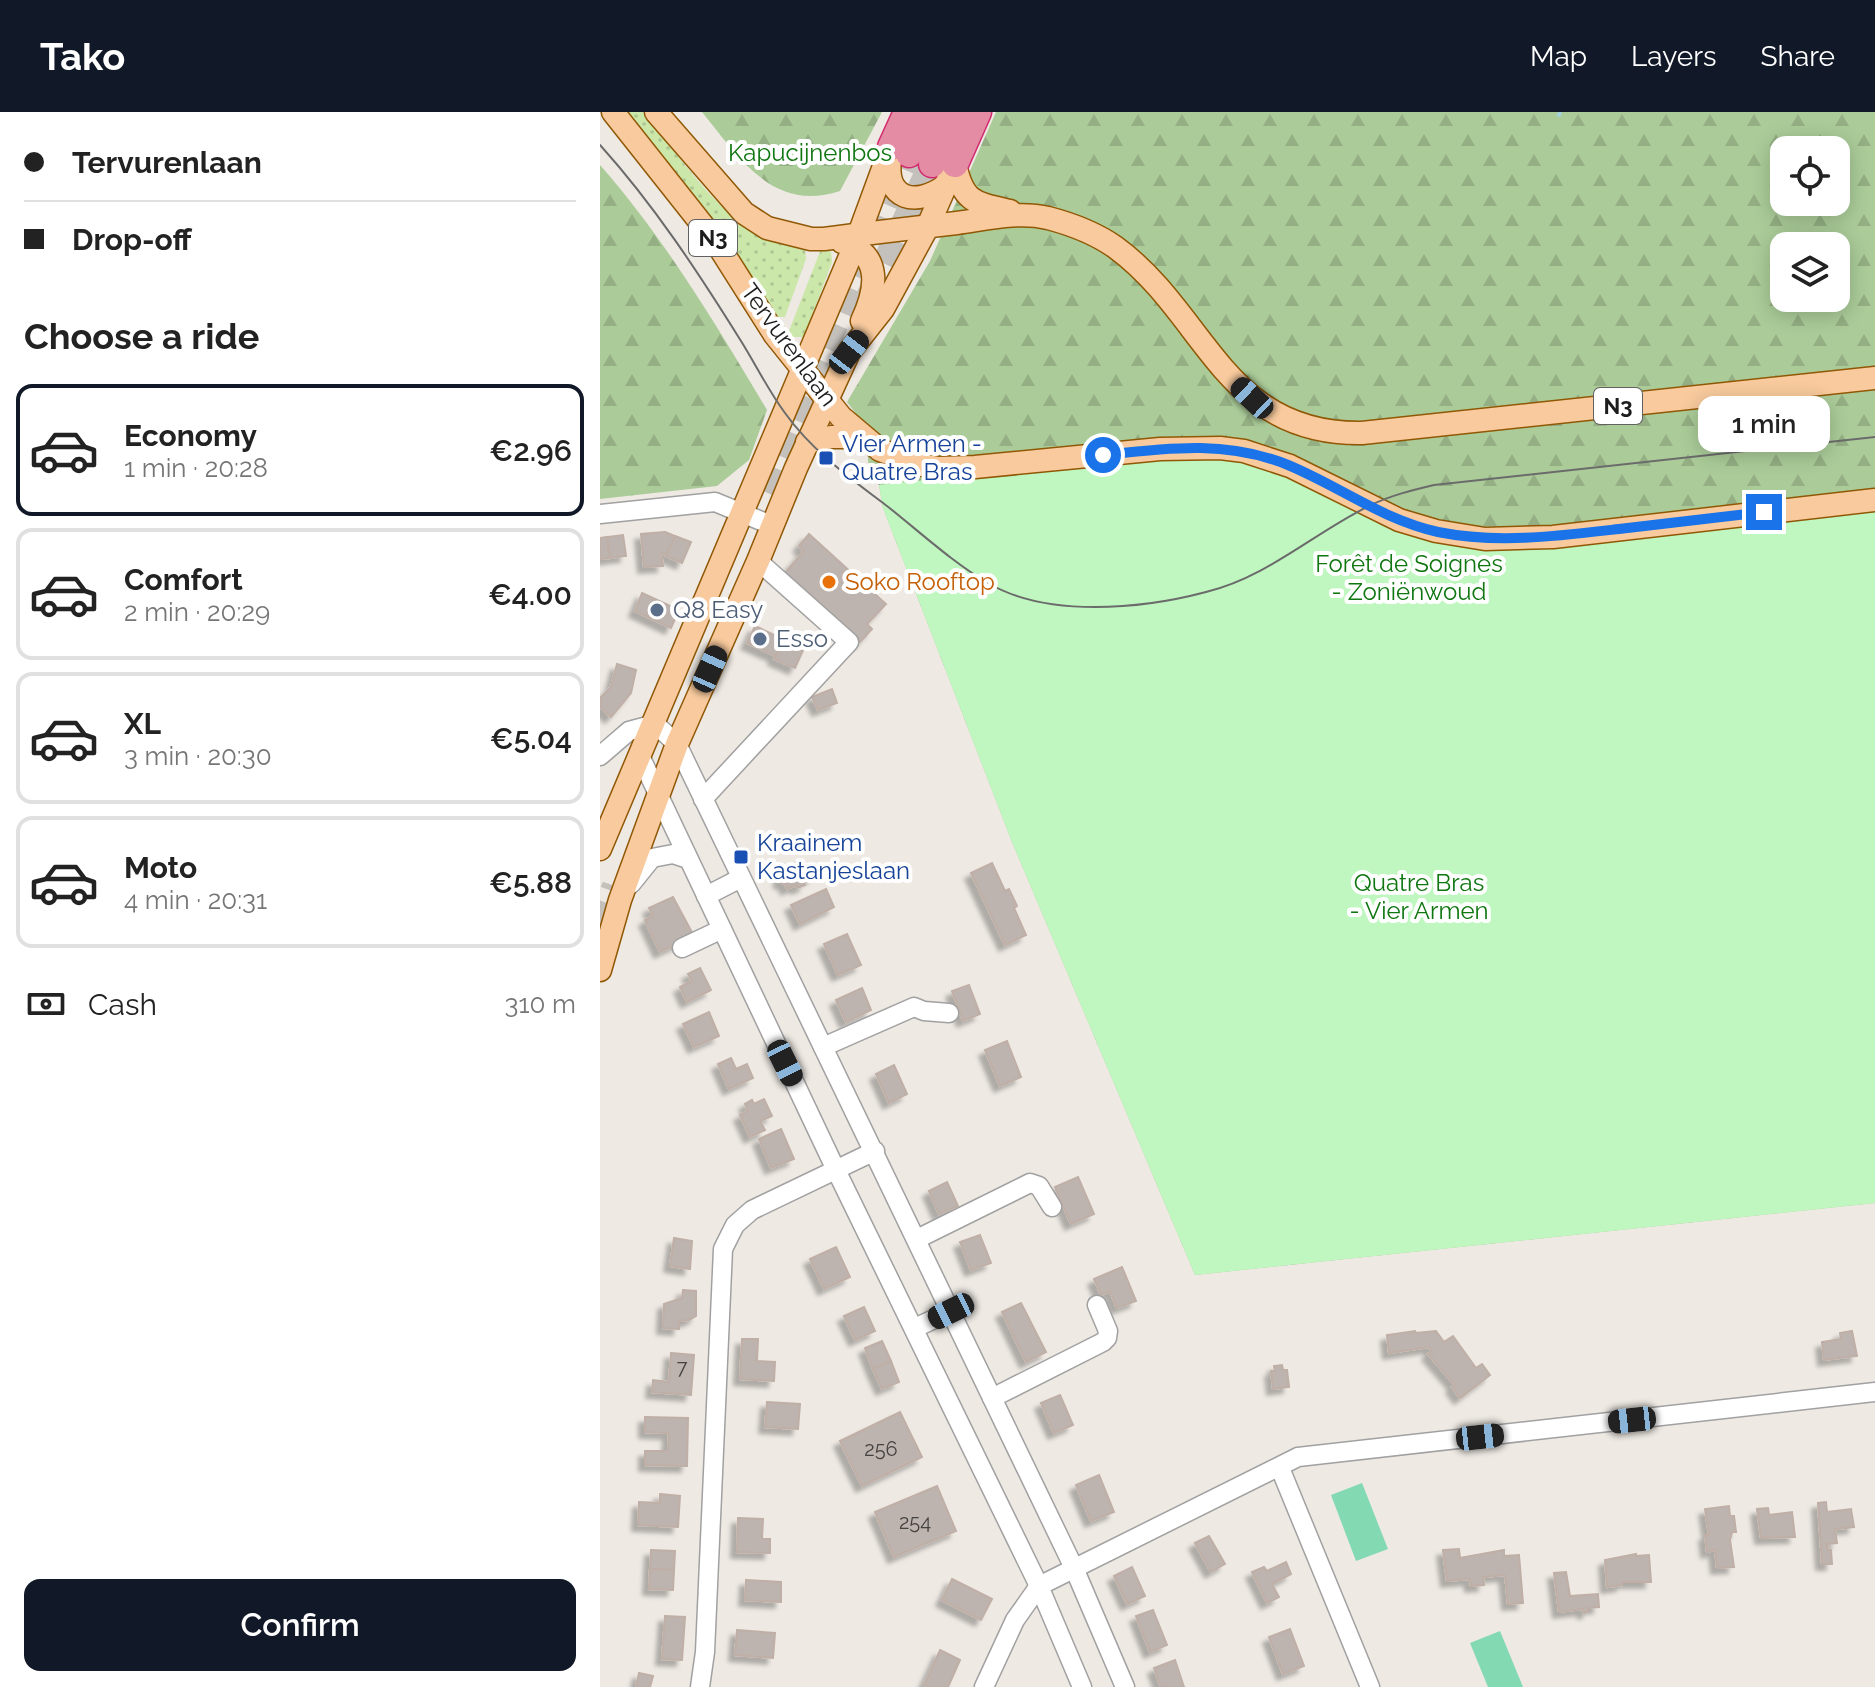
<!DOCTYPE html>
<meta charset="utf-8">
<style>
body{margin:0;font-family:Raleway,sans-serif;background:#f2f2f2;color:#222;height:100vh;display:flex;flex-direction:column;font-size:30px;white-space:nowrap}
*{box-sizing:border-box;margin:0}
p{font-size:26px;color:#767676}
.icon{flex:none;width:44px;height:44px;fill:none;stroke:currentColor;stroke-width:2;stroke-linecap:round;stroke-linejoin:round}
.map{position:relative;flex:1;overflow:hidden}
.sheet{display:flex;flex-direction:column;background:#fff;width:600px}
.sheet>*{flex:none}
.top-card{display:grid;align-content:center;height:176px;padding:0 24px;background:#fff}
.controls{position:absolute;left:1170px;top:24px;display:grid;gap:16px}
.controls a{display:grid;place-items:center;width:80px;height:80px;border-radius:16px;background:#fff;box-shadow:0 4px 20px #0003;font-size:40px}
.end{position:absolute;width:36px;height:36px;margin:-18px;border:10px solid #1a73e8;background:#fff;box-shadow:0 0 0 4px #fff}
.from{border-radius:50%}
.bubble{position:absolute;height:56px;border-radius:16px;background:#fff;box-shadow:0 4px 20px #0003;font-size:26px;font-weight:600;line-height:56px;text-align:center}
.car{position:absolute;width:24px;height:48px;margin:-24px -12px;border-radius:10px;box-shadow:0 0 6px 2px #0007;background:linear-gradient(#222 24%,#8ab4d8 0 40%,#222 0 76%,#8ab4d8 0 86%,#222 0)}
.top-card b{display:flex;align-items:center;gap:28px;height:76px;font-size:30px}
.top-card b+b{border-top:2px solid #e0e0e0}
.top-card i{width:20px;height:20px;background:#222}
ul{padding:0;list-style:none}
li{display:flex;align-items:center;gap:24px;height:132px;margin:0 16px 12px;padding:0 8px;border:4px solid #e0e0e0;border-radius:16px}
li div{flex:1}
li b{display:block;font-size:30px}
li em{font-style:normal;font-weight:600}
li.on{border-color:#111827}
li>.icon{width:72px;height:72px;stroke-width:1.5}
h2{padding:0 24px;font-size:36px;line-height:96px}
.pay{display:flex;align-items:center;gap:20px;height:88px;padding:0 24px;font-size:30px}
.pay p{margin-inline-start:auto}
.button{display:flex;gap:16px;margin-top:auto;padding:16px 24px}
.button a{flex:1;height:92px;border-radius:16px;background:#111827;color:#fff;font-size:32px;font-weight:600;line-height:92px;text-align:center}
header{display:flex;align-items:center;gap:48px;box-sizing:border-box;height:112px;padding:0 40px;background:#111827;color:#fff}
header strong{font-size:38px}
nav{display:flex;gap:44px;margin-inline-start:auto;font-size:28px}
main{display:flex;flex:1;min-height:0}
.map>svg:first-child{display:block}
</style>
<header>
<strong>Tako</strong>
<nav><a>Map</a><a>Layers</a><a>Share</a></nav>
</header>
<main>
<section class="sheet">
<div class="top-card">
<b><i class="from"></i>Tervurenlaan</b>
<b><i></i>Drop-off</b>
</div>
<h2>Choose a ride</h2>
<ul>
<li class="on"><svg class="icon" aria-label="car" viewBox="0 0 24 24"><path d="M5 17H2v-5l4-1 3-4h7l3 4 3 1v5h-3M9 17h6M6 11h13"/><circle cx="7" cy="17" r="2"/><circle cx="17" cy="17" r="2"/></svg><div><b>Economy</b><p>1 min · 20:28</p></div><em>€2.96</em></li>
<li><svg class="icon" aria-label="car" viewBox="0 0 24 24"><path d="M5 17H2v-5l4-1 3-4h7l3 4 3 1v5h-3M9 17h6M6 11h13"/><circle cx="7" cy="17" r="2"/><circle cx="17" cy="17" r="2"/></svg><div><b>Comfort</b><p>2 min · 20:29</p></div><em>€4.00</em></li>
<li><svg class="icon" aria-label="car" viewBox="0 0 24 24"><path d="M5 17H2v-5l4-1 3-4h7l3 4 3 1v5h-3M9 17h6M6 11h13"/><circle cx="7" cy="17" r="2"/><circle cx="17" cy="17" r="2"/></svg><div><b>XL</b><p>3 min · 20:30</p></div><em>€5.04</em></li>
<li><svg class="icon" aria-label="car" viewBox="0 0 24 24"><path d="M5 17H2v-5l4-1 3-4h7l3 4 3 1v5h-3M9 17h6M6 11h13"/><circle cx="7" cy="17" r="2"/><circle cx="17" cy="17" r="2"/></svg><div><b>Moto</b><p>4 min · 20:31</p></div><em>€5.88</em></li>
</ul>
<div class="pay"><svg class="icon" aria-label="cash" viewBox="0 0 24 24"><path d="M3 7h18v10H3z"/><circle cx="12" cy="12" r="2"/></svg>Cash<p>310 m</p></div>
<div class="button"><a>Confirm</a></div>
</section>
<div class="map">
<svg width="1275" height="1575" viewBox="0 0 1275 1575">
<defs>
<pattern id="grass-dots" width="8" height="8" patternUnits="userSpaceOnUse" patternTransform="scale(2)"><rect width="8" height="8" fill="#cce7aa"/><path d="M2 2h.1M6 6h.1" fill="none" stroke="#afc692" stroke-width="1.8" stroke-linecap="round"/></pattern>
<pattern id="forest-firs" width="22" height="20" patternUnits="userSpaceOnUse" patternTransform="scale(2)"><rect width="22" height="20" fill="#abcc99"/><path d="M5 1l3.5 6h-7zM16 11l3.5 6h-7z" fill="#93af83"/></pattern>
<filter id="shadow"><feDropShadow dx="-6" dy="6" stdDeviation="2" flood-color="#0004"/></filter>
</defs>
<rect width="100%" height="100%" fill="#eee9e3"/>
<!-- grass -->
<g fill="url(#grass-dots)">
<path d="M25 0H43C90 55 127 126 205 136L206 147 185 205H178C132 132 80 66 25 0Z"/>
<polygon points="221,137 231,139 232,150 204,225 191,225 189,219"/>
</g>
<!-- forest -->
<g fill="url(#forest-firs)" fill-rule="evenodd">
<path d="M102 0H282L240 79C172 101 139 45 102 0Z"/>
<path d="M396 0H1275V1091L595 1163 412 730 283 396 279 373 270 365 264 312 247 290 330 149ZM1184 38H1236V90H1184ZM1184 134H1236V186H1184Z"/>
<path d="M0 53C65 127 117 214 167 298L149 348 117 374 0 387Z"/>
</g>
<!-- park -->
<path fill="#c0f7c0" d="M596 343C621 346 646 348 669 357 721 377 767 410 821 426 853 436 885 438 918 438L1275 400V1091L595 1163 412 730 283 396 279 373 334 367 356 368Z"/>
<!-- pitch -->
<g fill="#83dab2">
<polygon points="762,1371 788,1437 756,1449 731,1383"/>
<polygon points="900,1519 923,1575 888,1575 870,1531"/>
</g>
<g fill="none" stroke-linecap="round" stroke-linejoin="round">
<!-- stream -->
<polyline stroke="#a4d2da" stroke-width="4" points="959,3 960,0"/>
</g>
<!-- building -->
<g fill="#beb4af" stroke="#bfafa6" stroke-width="2" filter="url(#shadow)">
<polygon points="65,420 75,424 67,442 61,440 63,454 44,455 41,422"/>
<polygon points="209,422 286,492 267,512 272,517 260,530 185,461 204,439 199,434"/>
<polygon points="23,423 26,444 10,446 7,425"/>
<polygon points="75,424 91,430 82,451 66,444"/>
<polygon points="7,425 10,446 0,447 0,426"/>
<polygon points="42,481 79,498 71,516 35,499"/>
<polygon points="155,514 183,527 176,544 147,531"/>
<polygon points="185,524 205,534 195,556 174,547"/>
<polygon points="17,552 36,558 31,581 11,605 0,595 0,586 11,575"/>
<polygon points="232,577 237,591 218,598 212,585"/>
<polygon points="196,750 200,758 209,754 214,764 203,770 205,773 197,776 196,773 187,777 185,772 179,769 181,764 179,759"/>
<polygon points="392,751 405,779 409,777 417,794 414,796 426,823 405,833 371,761"/>
<polygon points="226,777 234,795 200,812 191,793"/>
<polygon points="73,785 94,824 60,840 45,808 53,804 49,796"/>
<polygon points="247,822 261,853 238,863 224,832"/>
<polygon points="100,856 111,878 87,890 80,875 92,869 88,862"/>
<polygon points="369,873 380,902 363,909 352,879"/>
<polygon points="262,876 271,898 246,910 236,888"/>
<polygon points="109,900 119,924 94,935 83,912"/>
<polygon points="407,929 421,965 400,974 385,938"/>
<polygon points="131,946 136,957 147,952 153,966 129,977 118,952"/>
<polygon points="294,953 307,982 289,991 276,962"/>
<polygon points="164,987 172,1004 160,1009 165,1018 150,1025 140,1003 148,999 145,992 152,988 154,992"/>
<polygon points="181,1017 194,1047 171,1056 159,1027"/>
<polygon points="478,1065 494,1102 471,1112 455,1075"/>
<polygon points="347,1070 358,1094 339,1102 329,1079"/>
<polygon points="380,1123 391,1151 371,1158 360,1130"/>
<polygon points="74,1126 92,1129 90,1157 70,1154"/>
<polygon points="236,1135 250,1165 224,1177 210,1147"/>
<polygon points="522,1155 536,1189 517,1196 510,1179 501,1183 494,1167"/>
<polygon points="83,1178 96,1179 96,1204 89,1208 79,1209 79,1217 63,1216 64,1192 82,1186"/>
<polygon points="421,1191 446,1240 426,1250 402,1200"/>
<polygon points="264,1195 275,1219 255,1228 244,1204"/>
<polygon points="815,1219 816,1221 836,1219 844,1230 853,1224 876,1256 882,1252 890,1263 860,1286 852,1275 855,1273 828,1242 832,1239 829,1235 789,1241 787,1223"/>
<polygon points="1252,1219 1257,1244 1224,1248 1222,1230 1241,1227 1240,1221"/>
<polygon points="142,1227 158,1227 157,1249 175,1250 174,1269 140,1267"/>
<polygon points="282,1229 291,1249 273,1257 265,1236"/>
<polygon points="71,1241 94,1243 91,1283 52,1280 53,1268 69,1270"/>
<polygon points="291,1249 299,1270 282,1277 273,1257"/>
<polygon points="682,1253 683,1258 687,1258 689,1275 673,1277 671,1259 675,1259 674,1254"/>
<polygon points="460,1283 473,1313 454,1321 441,1291"/>
<polygon points="167,1290 200,1292 198,1317 165,1315"/>
<polygon points="300,1300 322,1345 262,1374 240,1329"/>
<polygon points="45,1305 88,1306 87,1354 45,1353 45,1339 68,1339 69,1321 45,1320"/>
<polygon points="499,1363 514,1400 491,1409 476,1373"/>
<polygon points="337,1374 356,1419 294,1445 275,1400"/>
<polygon points="60,1382 80,1384 78,1415 38,1413 39,1390 60,1391"/>
<polygon points="1226,1390 1227,1400 1251,1397 1254,1415 1235,1417 1237,1431 1227,1432 1228,1438 1231,1438 1232,1452 1222,1452 1218,1391"/>
<polygon points="1129,1394 1130,1404 1134,1404 1136,1420 1132,1420 1130,1428 1134,1455 1117,1456 1115,1438 1107,1440 1105,1423 1109,1423 1105,1397"/>
<polygon points="1168,1396 1169,1403 1192,1400 1195,1425 1161,1426 1157,1397"/>
<polygon points="138,1406 163,1407 162,1427 170,1427 170,1441 137,1440"/>
<polygon points="609,1424 625,1452 611,1460 595,1431"/>
<polygon points="859,1437 860,1446 904,1438 904,1444 919,1443 923,1491 908,1492 905,1463 883,1465 884,1473 871,1474 870,1467 847,1469 843,1438"/>
<polygon points="51,1438 75,1439 74,1458 50,1457"/>
<polygon points="1036,1442 1036,1444 1049,1443 1051,1470 1022,1470 1022,1473 1007,1475 1005,1448"/>
<polygon points="686,1450 691,1462 672,1472 679,1485 667,1491 652,1460 664,1455 667,1459"/>
<polygon points="532,1455 545,1484 527,1492 514,1464"/>
<polygon points="50,1457 74,1458 73,1478 49,1477"/>
<polygon points="966,1460 970,1484 998,1482 999,1495 988,1496 988,1500 984,1501 983,1497 959,1500 954,1461"/>
<polygon points="352,1467 392,1487 381,1508 342,1488"/>
<polygon points="146,1468 181,1470 181,1490 145,1488"/>
<polygon points="553,1498 567,1533 550,1540 536,1504"/>
<polygon points="65,1504 85,1505 82,1548 62,1547"/>
<polygon points="690,1517 704,1554 683,1562 669,1525"/>
<polygon points="137,1518 175,1521 173,1546 135,1543"/>
<polygon points="340,1538 360,1548 348,1575 328,1575 324,1573"/>
<polygon points="575,1548 584,1575 561,1575 554,1556"/>
<polygon points="39,1561 53,1564 50,1575 36,1575"/>
</g>
<g fill="none" stroke-linecap="round" stroke-linejoin="round">
<!-- highway-tunnel -->
<g stroke="#c4c0bb" stroke-width="26" stroke-dasharray="26 13" stroke-linecap="butt">
<polyline points="268,187 332,52"/>
<polyline points="163,379 309,42"/>
<polyline points="0,816 15,774"/>
</g>
<!-- minor casing -->
<g stroke="#a1a1a1" stroke-width="21">
<g id="minor">
<polyline points="0,402 115,390 171,413"/>
<polyline points="0,644 29,619 55,612 77,632 474,1456 525,1575"/>
<polyline points="41,646 236,1058 439,1474 482,1575"/>
<polyline points="103,687 249,530 158,449"/>
<polyline points="31,772 52,746 73,742 88,747"/>
<polyline points="106,784 141,766"/>
<polyline points="82,836 122,817"/>
<polyline points="223,935 314,895 324,899 349,901"/>
<polyline points="317,1127 430,1071 439,1074 452,1095"/>
<polyline points="315,1216 351,1199"/>
<polyline points="392,1286 503,1230 507,1226 508,1219 497,1193"/>
<polyline points="680,1356 770,1575"/>
<polyline points="100,1575 105,1540 123,1137 135,1113 152,1098 275,1039"/>
<polyline points="384,1575 415,1508 439,1474 698,1345 1275,1280"/>
</g>
</g>
<!-- major casing -->
<g stroke="#905805" stroke-width="25">
<g id="major">
<polyline points="13,0 116,130 175,223 241,305 280,338 317,352 338,356 375,355 560,337 620,336 644,339 690,354 799,408 836,419 885,427 953,425 1275,388"/>
<path d="M56 0 144 101 167 116 211 127H224C269 121 313 116 357 111 387 107 418 99 448 106 471 112 495 121 515 135 607 202 623 323 762 321L1275 266"/>
<path d="M290 48C285 88 316 95 345 74"/>
<path d="M355 52C363 90 374 91 410 99"/>
<path d="M242 130C284 142 276 179 262 209"/>
<polyline points="207,330 231,325 262,325"/>
<polyline points="0,737 255,133 291,35"/>
<polyline points="0,858 20,788 77,632 158,449 196,356 249,240 283,197 328,114 355,52"/>
</g>
</g>
<!-- highway casing -->
<g stroke="#d22a70" stroke-width="29">
<g id="highway">
<polyline points="291,35 307,0"/>
<polyline points="309,42 328,0"/>
<polyline points="332,52 355,0"/>
<polyline points="355,52 378,0"/>
</g>
</g>
<!-- minor -->
<use href="#minor" stroke="#fff" stroke-width="18"/>
<!-- major -->
<use href="#major" stroke="#f8ca9d" stroke-width="22"/>
<!-- highway -->
<use href="#highway" stroke="#e38ca3" stroke-width="26"/>
<!-- tram -->
<path stroke="#6b6b6b" stroke-width="2" d="M0 33C54 93 98 160 141 229 156 253 168 278 185 301 212 339 250 366 287 394 320 420 352 450 388 471 447 506 542 497 606 480 668 465 715 420 771 393 792 383 813 378 834 373L1275 325"/>
</g>
<g fill="none" stroke-linecap="round" stroke-linejoin="round">
<!-- route -->
<path stroke="#1a73e8" stroke-width="10" d="M503 343C567 336 627 328 688 353 739 374 783 408 838 420 898 432 959 424 1019 417 1067 411 1116 406 1164 400"/>
</g>
<!-- markers -->
<g fill="#1a4fb4" stroke="#fff" stroke-width="3">
<rect x="218" y="338" width="16" height="16" rx="4"/>
<rect x="133" y="737" width="16" height="16" rx="4"/>
</g>
<circle fill="#e8710a" stroke="#fff" stroke-width="3" cx="229" cy="470" r="8"/>
<g fill="#5c6f8a" stroke="#fff" stroke-width="3">
<circle cx="57" cy="498" r="8"/>
<circle cx="160" cy="527" r="8"/>
</g>
<g text-anchor="middle" stroke-width="8" stroke-linejoin="round" paint-order="stroke">
<!-- number labels -->
<g font-size="20" fill="#454342">
<text x="82" y="1262">7</text>
<text x="281" y="1344">256</text>
<text x="315" y="1417">254</text>
</g>
<!-- shield labels -->
<g fill="#fff" stroke="#616161" stroke-width="2">
<rect x="89" y="108" width="48" height="36" rx="6"/>
<rect x="994" y="276" width="48" height="36" rx="6"/>
</g>
<g font-size="22" font-weight="bold" fill="#1d1d1d">
<text x="113" y="134">N3</text>
<text x="1018" y="302">N3</text>
</g>
<!-- park labels -->
<g font-size="24" fill="#0f7610" stroke="#fff">
<text x="210" y="49">Kapucijnenbos</text>
<text x="809" y="460">Forêt de Soignes<tspan x="809" dy="28">- Zoniënwoud</tspan></text>
<text x="819" y="779">Quatre Bras<tspan x="819" dy="28">- Vier Armen</tspan></text>
</g>
<!-- street labels -->
<g font-size="24" fill="#1d1d1d" stroke="#fff">
<text transform="translate(189 233) rotate(54)" y="8">Tervurenlaan</text>
</g>
<!-- transit labels -->
<g font-size="24" fill="#164399" stroke="#fff" text-anchor="start">
<text x="242" y="340">Vier Armen -<tspan x="242" dy="28">Quatre Bras</tspan></text>
<text x="157" y="739">Kraainem<tspan x="157" dy="28">Kastanjeslaan</tspan></text>
</g>
<!-- food labels -->
<g font-size="24" fill="#c56008" stroke="#fff" text-anchor="start">
<text x="245" y="478">Soko Rooftop</text>
</g>
<!-- service labels -->
<g font-size="24" fill="#4e5e75" stroke="#fff" text-anchor="start">
<text x="73" y="506">Q8 Easy</text>
<text x="176" y="535">Esso</text>
</g>
</g>
</svg>
<div class="controls">
<a><svg class="icon" aria-label="locate" viewBox="0 0 24 24"><circle cx="12" cy="12" r="6"/><path d="M12 2v4M12 18v4M2 12h4M18 12h4"/></svg></a>
<a><svg class="icon" aria-label="layers" viewBox="0 0 24 24"><path d="M12 4l9 5-9 5-9-5zM3 14l9 5 9-5"/></svg></a>
</div>
<i class="end from" style="left:503px;top:343px"></i>
<i class="end" style="left:1164px;top:400px"></i>
<div class="bubble" style="left:1098px;top:284px;width:132px">1 min</div>
<i class="car" style="left:249px;top:240px;rotate:38deg"></i>
<i class="car" style="left:652px;top:286px;rotate:313deg"></i>
<i class="car" style="left:110px;top:557px;rotate:24deg"></i>
<i class="car" style="left:185px;top:951px;rotate:154deg"></i>
<i class="car" style="left:351px;top:1199px;rotate:244deg"></i>
<i class="car" style="left:1032px;top:1308px;rotate:264deg"></i>
<i class="car" style="left:880px;top:1325px;rotate:84deg"></i>
</div>
</main>
